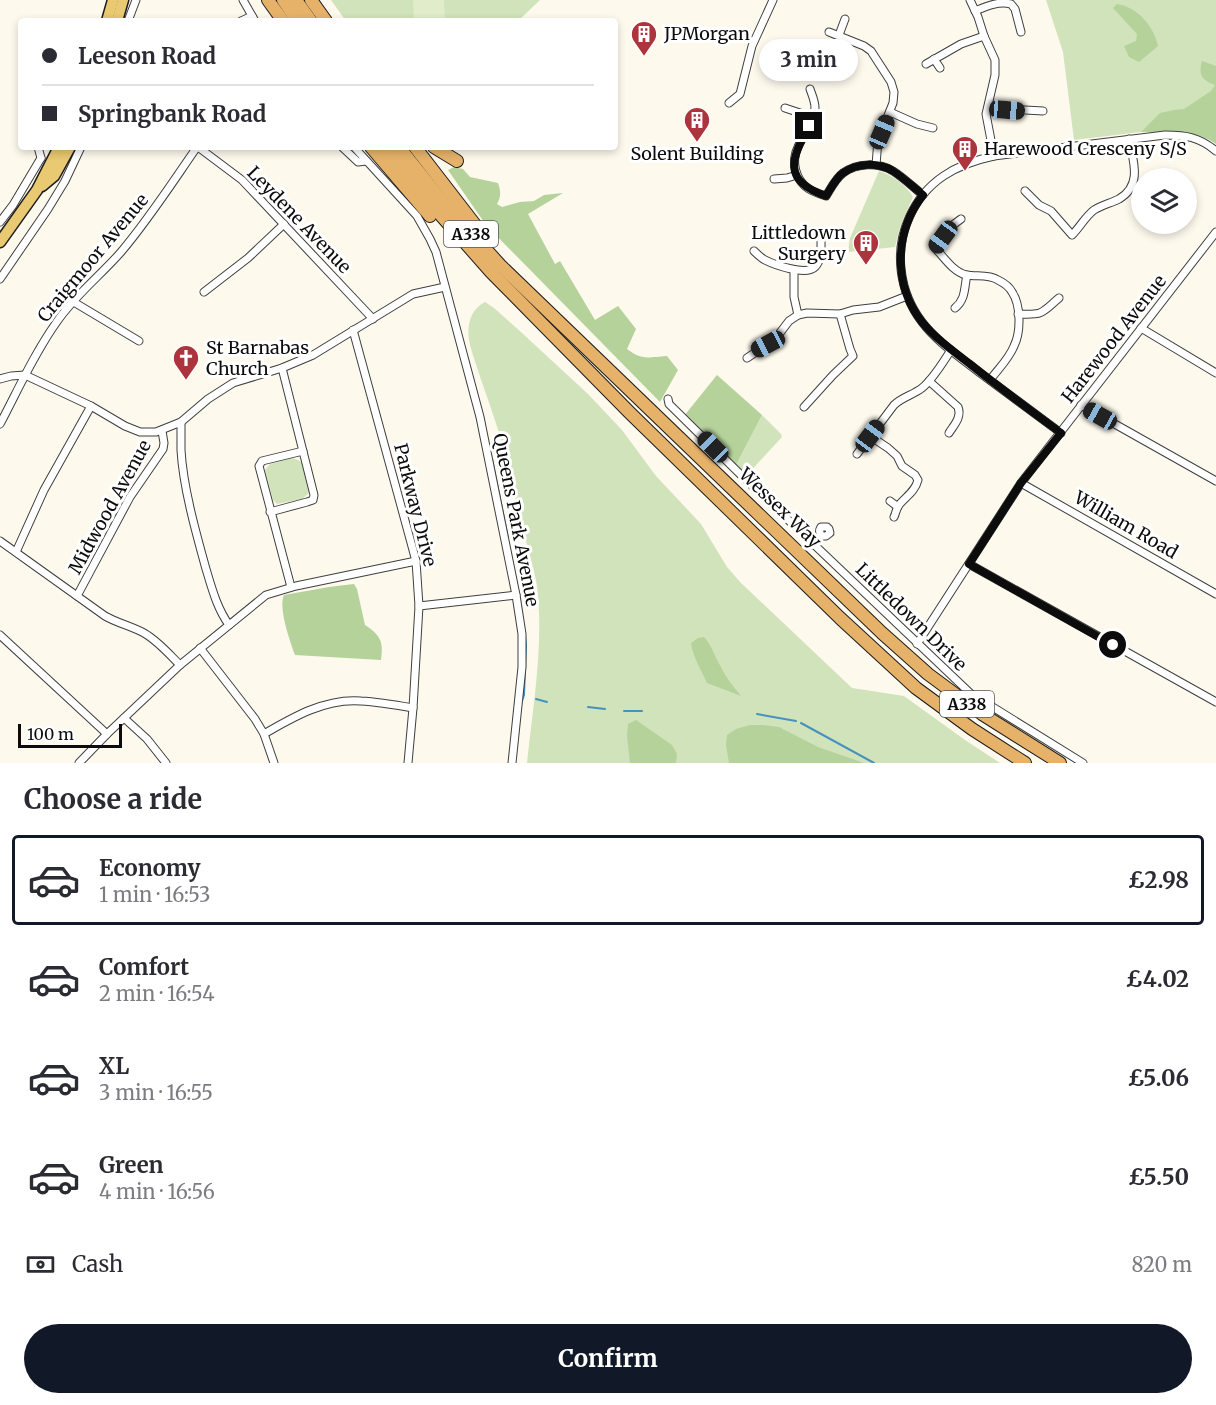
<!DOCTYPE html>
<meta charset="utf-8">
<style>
body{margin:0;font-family:Merriweather,serif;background:#f7f7f7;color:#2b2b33;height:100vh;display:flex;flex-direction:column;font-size:22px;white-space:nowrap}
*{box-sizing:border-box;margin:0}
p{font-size:20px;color:#7c7c81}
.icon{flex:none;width:33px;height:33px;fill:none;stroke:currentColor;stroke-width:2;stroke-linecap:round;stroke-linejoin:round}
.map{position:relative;height:763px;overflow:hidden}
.drawer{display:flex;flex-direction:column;background:#fff;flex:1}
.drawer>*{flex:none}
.banner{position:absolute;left:18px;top:18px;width:600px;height:132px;border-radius:6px;box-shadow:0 3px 9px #0003;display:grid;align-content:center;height:132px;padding:0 24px;background:#fff}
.fabs{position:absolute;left:1131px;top:168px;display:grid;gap:12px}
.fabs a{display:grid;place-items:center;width:66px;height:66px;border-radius:50%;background:#fff;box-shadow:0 3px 9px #0003;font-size:30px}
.scale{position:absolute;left:18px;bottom:15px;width:104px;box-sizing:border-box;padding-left:6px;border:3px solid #0c0c0c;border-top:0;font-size:16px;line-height:21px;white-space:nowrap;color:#0c0c0c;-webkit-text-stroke:4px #fff;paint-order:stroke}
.end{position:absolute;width:27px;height:27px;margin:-14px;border:8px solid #0c0c0c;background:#fff;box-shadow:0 0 0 3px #fff}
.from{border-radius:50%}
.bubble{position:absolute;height:42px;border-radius:21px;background:#fff;box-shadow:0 3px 9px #0003;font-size:20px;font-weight:700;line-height:42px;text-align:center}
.car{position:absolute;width:18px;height:36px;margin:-18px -9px;border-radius:8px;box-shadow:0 0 4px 2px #0007;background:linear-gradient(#222 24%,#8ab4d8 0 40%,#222 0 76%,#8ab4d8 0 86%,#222 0)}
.banner b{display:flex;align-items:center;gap:21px;height:57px;font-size:22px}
.banner b+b{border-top:2px solid #e1e1e2}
.banner i{width:15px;height:15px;background:#2b2b33}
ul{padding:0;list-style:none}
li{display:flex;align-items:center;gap:18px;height:90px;margin:0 12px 9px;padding:0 12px;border:3px solid transparent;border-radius:6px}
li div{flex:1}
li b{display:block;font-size:22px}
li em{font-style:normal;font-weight:700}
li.active{border-color:#111827}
li>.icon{width:54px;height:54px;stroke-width:1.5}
h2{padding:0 24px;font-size:27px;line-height:72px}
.pay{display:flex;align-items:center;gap:15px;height:66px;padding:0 24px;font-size:22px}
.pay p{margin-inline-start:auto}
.action{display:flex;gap:12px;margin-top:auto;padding:12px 24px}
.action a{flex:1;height:69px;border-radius:36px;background:#111827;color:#fff;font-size:24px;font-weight:700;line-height:69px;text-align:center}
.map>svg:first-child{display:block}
</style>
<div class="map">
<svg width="1216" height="763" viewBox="0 0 1216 763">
<rect width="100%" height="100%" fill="#fdf9ed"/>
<!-- green -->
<g fill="#d1e3ba">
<polygon points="331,0 540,0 518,21 346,21"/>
<polygon points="1046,0 1216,0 1216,144 1208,138 1185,132 1141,132 1074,140 1063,52"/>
<path d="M879 171C892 175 906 185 913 197L900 227 895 247 848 252 850 238Z"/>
<path d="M485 302 494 308 522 333 588 394 622 430 656 476 701 524 727 567 741 583 852 688 904 696 965 740 1000 763H527C533 705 544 645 537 586 534 567 527 547 523 529 515 499 509 469 501 440 492 408 479 377 470 345 466 328 469 310 485 302Z"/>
<polygon points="762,415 781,434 782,437 747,475 736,465"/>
<polygon points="292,458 298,460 302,463 309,493 302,499 277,504 273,500 265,470 270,464"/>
</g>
<!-- forest -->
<g fill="#b5d29b">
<path d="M1117 4C1137 7 1154 26 1158 46L1139 62 1129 57 1124 46 1136 41 1137 34 1113 8Z"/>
<path d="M1202 61 1216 66V144C1193 128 1167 132 1141 132L1160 113 1174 110 1184 109 1211 91 1215 85C1202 80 1198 75 1202 61Z"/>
<path d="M454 167 463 169 470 177 498 183C501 191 501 197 497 204L502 207 520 202 534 201 544 195 563 193 528 214 555 264 560 261 595 320 618 306 636 329 627 349C643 361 648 357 667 356L678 370 660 402 486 225 448 170Z"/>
<polygon points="717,375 762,415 736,465 684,416"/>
<path d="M354 584 357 589 365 625C380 635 384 641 381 660L295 655C290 641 278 608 284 595L329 587Z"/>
<path d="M704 637C712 645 715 658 721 667 726 678 734 687 741 696L707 683C701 669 693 658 691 643L698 638Z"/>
<polygon points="636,720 672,745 677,754 676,763 630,763 627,736 628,724"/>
<polygon points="750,725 763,725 779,727 818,747 864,763 729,763 726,745 727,735 736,729"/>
</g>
<!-- pitch -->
<polygon fill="#e1eccb" points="413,0 444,0 445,21 414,21"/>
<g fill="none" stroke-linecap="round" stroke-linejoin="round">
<!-- stream -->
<g stroke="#4691be" stroke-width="2">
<polyline points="489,446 490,450"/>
<polyline points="492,459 508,538"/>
<polyline points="536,699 547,702"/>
<polyline points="522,701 524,695 526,645 525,635"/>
<polyline points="588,707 605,709"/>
<polyline points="624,711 642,711"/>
<polyline points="757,714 796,721"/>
<polyline points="801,723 874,763"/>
</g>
<!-- minor casing -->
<g stroke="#3f3f3f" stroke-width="9">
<g id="minor">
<polyline points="243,0 255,21"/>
<polyline points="970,0 978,17 984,36 995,60 995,75 986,114 994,156"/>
<path d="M975 11C987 6 998 1 1011 4L1015 9 1021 32"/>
<polyline points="128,21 136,0"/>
<polyline points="241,21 252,16"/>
<polyline points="829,32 864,46 871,51 891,82 894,92 893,103 878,140 876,165"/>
<polyline points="839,35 845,19"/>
<polyline points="934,59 940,68"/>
<polyline points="926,64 961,44 984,36"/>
<path d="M810 89C812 95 815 101 815 108 814 122 804 134 798 147 791 161 795 180 809 189 814 192 820 194 826 196 831 188 836 178 843 173 857 163 878 162 893 171 904 178 913 187 923 195"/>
<polyline points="729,103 740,94 752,46 773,0"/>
<polyline points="785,108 812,117"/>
<polyline points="988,108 1043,111"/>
<polyline points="890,112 917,124 933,128"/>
<polyline points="38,147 41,158"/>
<polyline points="198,147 242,180 373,319"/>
<polyline points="342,147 358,162 366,161"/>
<polyline points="354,147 417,216 430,239 436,252 480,417 516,595 522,634 522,667 512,763"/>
<polyline points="774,179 787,178 797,175"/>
<path d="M1025 191 1039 205 1051 211 1072 235C1080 227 1085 217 1094 210 1102 205 1111 203 1119 199 1143 185 1133 160 1129 139"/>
<path d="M961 219 950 227 935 248C944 257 953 272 966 275 977 277 988 274 998 280 1004 283 1009 286 1012 292 1021 305 1021 332 1014 346 1009 359 998 369 990 380"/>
<polyline points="0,222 13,205 41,158"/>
<path d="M754 251C757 254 761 258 765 260 775 265 806 276 815 267 822 260 821 248 821 239"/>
<polyline points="794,270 794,297 798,315"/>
<polyline points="0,279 48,209 65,181 81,147"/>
<polyline points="204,292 248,258 284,224"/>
<polyline points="72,301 139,341"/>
<path d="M955 308C966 299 964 288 967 275"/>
<path d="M1018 314C1044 315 1040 314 1059 298"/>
<polyline points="1141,328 1216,373"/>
<polyline points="353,330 416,561 419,606 413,708 408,763"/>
<polyline points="747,358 768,344 776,338 789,321 798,315 807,313 840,314 853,310 879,307 907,296"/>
<polyline points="0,379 11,376 25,375 91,406 125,426 140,432 156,432 181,422 208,399 233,383 282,368 313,355 413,294 445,287"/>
<path d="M929 381 958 407C962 417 954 425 949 433"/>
<polyline points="668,399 669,404 742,476 970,693 1083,763"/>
<polyline points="1081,405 1216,481"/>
<polyline points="804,407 833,375 853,356 850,349 840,314"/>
<path d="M181 422C181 431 181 441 181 450 183 487 196 533 206 569 212 589 217 608 229 625"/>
<path d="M0 424C18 390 34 354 56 323 74 296 100 276 121 252 149 219 172 183 197 147"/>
<path d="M1061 433C1034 413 1007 393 980 373 960 357 937 342 922 322 899 292 894 251 909 218 925 181 956 164 994 156L1165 135C1186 135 1199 137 1216 151"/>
<path d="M870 436 888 448 897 456 902 466 915 475 918 480C915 492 905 497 898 506 897 508 895 515 894 517"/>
<path d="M857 454 894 405C902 397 913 395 922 388 934 378 943 362 951 350"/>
<polyline points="1021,483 1216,594"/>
<polyline points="890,501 898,507"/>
<polyline points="270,512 307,502 313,500 314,495 282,368"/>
<path d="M0 541 105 616C117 623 131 626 144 633 158 641 169 654 180 665"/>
<path d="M814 544 822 536C819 533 819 530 821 527H827L829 529 830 533 826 536H822"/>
<polyline points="16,552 44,490 91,406"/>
<polyline points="969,564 1216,702"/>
<polyline points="291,587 259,466 262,461 303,451"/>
<polyline points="77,596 130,497 163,449 164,443 162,431"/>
<polyline points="419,606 516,595"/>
<polyline points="0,635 107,734"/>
<polyline points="917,644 1021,483 1216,232"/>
<polyline points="200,648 255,719 264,734 274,763"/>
<polyline points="124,718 147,739 166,763"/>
<path d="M264 734C293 717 326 698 361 701 379 702 396 705 413 708"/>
<polyline points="79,763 107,734 180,665 266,595 296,586 416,561"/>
</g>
</g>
<!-- primary casing -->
<g stroke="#1d1d1d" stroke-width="13">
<g id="primary">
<polyline points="107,21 113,0"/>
<polyline points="117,21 123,0"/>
<polyline points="42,186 54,176 70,147"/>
<polyline points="0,242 37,190 59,147"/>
</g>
</g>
<!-- trunk casing -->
<g stroke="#1d1d1d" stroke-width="14">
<g id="trunk">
<polyline points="268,0 283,21"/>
<polyline points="283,0 297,21"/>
<polyline points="296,0 311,21"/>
<polyline points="311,0 326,21"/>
<polyline points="371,147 430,216"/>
<polyline points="385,147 423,195 491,272 630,413 840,618 916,688 972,729 1025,763"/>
<polyline points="399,147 443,202 500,265 882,633 928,674 982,714 1060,763"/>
<polyline points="415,147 486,239"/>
<polyline points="434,147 457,161"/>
</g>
</g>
<!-- minor -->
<use href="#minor" stroke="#fff" stroke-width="7"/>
<!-- primary -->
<use href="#primary" stroke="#e9c971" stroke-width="10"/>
<!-- trunk -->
<use href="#trunk" stroke="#e6b26a" stroke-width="12"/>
</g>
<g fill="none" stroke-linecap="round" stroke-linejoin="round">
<!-- route -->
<path stroke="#0c0c0c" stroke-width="8" d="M809 126C791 159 782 181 826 196 831 188 836 178 843 173 857 163 878 162 893 171 904 178 913 187 923 195 894 232 893 285 922 322 935 338 953 351 970 364 1000 388 1030 410 1061 433L1021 483 969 564 1113 645"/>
</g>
<!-- icons -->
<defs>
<g id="building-pin" transform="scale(1.35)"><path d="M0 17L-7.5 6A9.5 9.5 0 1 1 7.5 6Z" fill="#ac343c" stroke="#fff"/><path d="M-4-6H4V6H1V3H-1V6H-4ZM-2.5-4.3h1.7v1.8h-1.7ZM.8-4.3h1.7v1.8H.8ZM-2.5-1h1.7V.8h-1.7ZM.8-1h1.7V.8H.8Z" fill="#fff"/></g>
<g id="church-pin" transform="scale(1.35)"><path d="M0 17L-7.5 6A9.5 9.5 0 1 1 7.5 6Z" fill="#ac343c" stroke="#fff"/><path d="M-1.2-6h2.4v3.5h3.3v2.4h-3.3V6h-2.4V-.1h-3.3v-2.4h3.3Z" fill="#fff"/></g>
</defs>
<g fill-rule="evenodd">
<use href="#building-pin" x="644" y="34"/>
<use href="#building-pin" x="697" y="120"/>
<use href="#building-pin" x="965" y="149"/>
<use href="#building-pin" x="866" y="243"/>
<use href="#church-pin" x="186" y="358"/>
</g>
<g text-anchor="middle" stroke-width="6" stroke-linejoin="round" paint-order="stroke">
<!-- shield labels -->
<g fill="#fff" stroke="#555" stroke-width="1.5">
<rect x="444" y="221" width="54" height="26" rx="4.5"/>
<rect x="940" y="691" width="54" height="26" rx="4.5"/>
</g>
<g font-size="16" font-weight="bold" fill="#0c0c0c">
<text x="471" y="240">A338</text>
<text x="967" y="710">A338</text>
</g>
<!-- poi labels -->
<g font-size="18" fill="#0c0c0c" stroke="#fff" text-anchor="start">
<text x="664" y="40">JPMorgan</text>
<text x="984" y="155">Harewood Cresceny S/S</text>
<text x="697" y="160" text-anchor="middle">Solent Building</text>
<text x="846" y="239" text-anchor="end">Littledown<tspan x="846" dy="21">Surgery</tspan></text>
<text x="206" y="354">St Barnabas<tspan x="206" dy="21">Church</tspan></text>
</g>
<!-- street labels -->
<g font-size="18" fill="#0c0c0c" stroke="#fff">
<text transform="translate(299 220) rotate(46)" y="6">Leydene Avenue</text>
<text transform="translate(93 258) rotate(-50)" y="6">Craigmoor Avenue</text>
<text transform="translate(1114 339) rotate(-52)" y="6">Harewood Avenue</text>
<text transform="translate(415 505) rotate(76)" y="6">Parkway Drive</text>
<text transform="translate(110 507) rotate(-61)" y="6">Midwood Avenue</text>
<text transform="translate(780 508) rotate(44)" y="6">Wessex Way</text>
<text transform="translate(516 520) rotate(79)" y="6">Queens Park Avenue</text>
<text transform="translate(1126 525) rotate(30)" y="6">William Road</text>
<text transform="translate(911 617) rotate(44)" y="6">Littledown Drive</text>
</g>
</g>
</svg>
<div class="fabs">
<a><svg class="icon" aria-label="layers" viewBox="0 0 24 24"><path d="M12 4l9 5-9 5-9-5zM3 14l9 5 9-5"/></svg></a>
</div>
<div class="scale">100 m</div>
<i class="end from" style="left:1113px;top:645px"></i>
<i class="end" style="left:809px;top:126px"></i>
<div class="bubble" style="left:759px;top:39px;width:99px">3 min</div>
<i class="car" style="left:1007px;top:110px;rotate:95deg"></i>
<i class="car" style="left:882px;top:132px;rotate:23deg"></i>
<i class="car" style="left:943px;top:237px;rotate:216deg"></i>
<i class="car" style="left:768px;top:344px;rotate:242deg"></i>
<i class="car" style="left:1100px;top:416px;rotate:299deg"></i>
<i class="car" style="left:870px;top:436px;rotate:37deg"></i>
<i class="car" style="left:713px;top:447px;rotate:315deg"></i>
<div class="banner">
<b><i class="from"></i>Leeson Road</b>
<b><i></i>Springbank Road</b>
</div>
</div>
<section class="drawer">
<h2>Choose a ride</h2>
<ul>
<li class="active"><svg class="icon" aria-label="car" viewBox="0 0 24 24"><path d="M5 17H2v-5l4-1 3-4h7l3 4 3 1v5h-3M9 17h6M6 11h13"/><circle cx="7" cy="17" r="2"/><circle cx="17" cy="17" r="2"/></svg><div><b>Economy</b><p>1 min · 16:53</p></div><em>£2.98</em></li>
<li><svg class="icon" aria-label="car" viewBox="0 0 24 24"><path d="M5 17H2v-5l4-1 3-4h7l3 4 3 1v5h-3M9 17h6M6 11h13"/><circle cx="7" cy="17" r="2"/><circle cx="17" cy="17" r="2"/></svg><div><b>Comfort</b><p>2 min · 16:54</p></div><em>£4.02</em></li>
<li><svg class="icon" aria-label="car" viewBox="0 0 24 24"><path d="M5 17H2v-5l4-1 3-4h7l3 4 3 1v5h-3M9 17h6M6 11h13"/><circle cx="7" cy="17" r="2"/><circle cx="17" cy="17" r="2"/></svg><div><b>XL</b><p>3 min · 16:55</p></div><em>£5.06</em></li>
<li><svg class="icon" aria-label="car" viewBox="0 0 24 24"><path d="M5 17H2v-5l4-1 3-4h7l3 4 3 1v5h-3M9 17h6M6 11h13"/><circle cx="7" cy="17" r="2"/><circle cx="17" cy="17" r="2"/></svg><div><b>Green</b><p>4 min · 16:56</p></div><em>£5.50</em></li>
</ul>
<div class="pay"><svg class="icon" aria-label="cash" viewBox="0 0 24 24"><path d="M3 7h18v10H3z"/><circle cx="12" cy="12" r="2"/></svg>Cash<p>820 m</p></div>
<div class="action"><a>Confirm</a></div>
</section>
